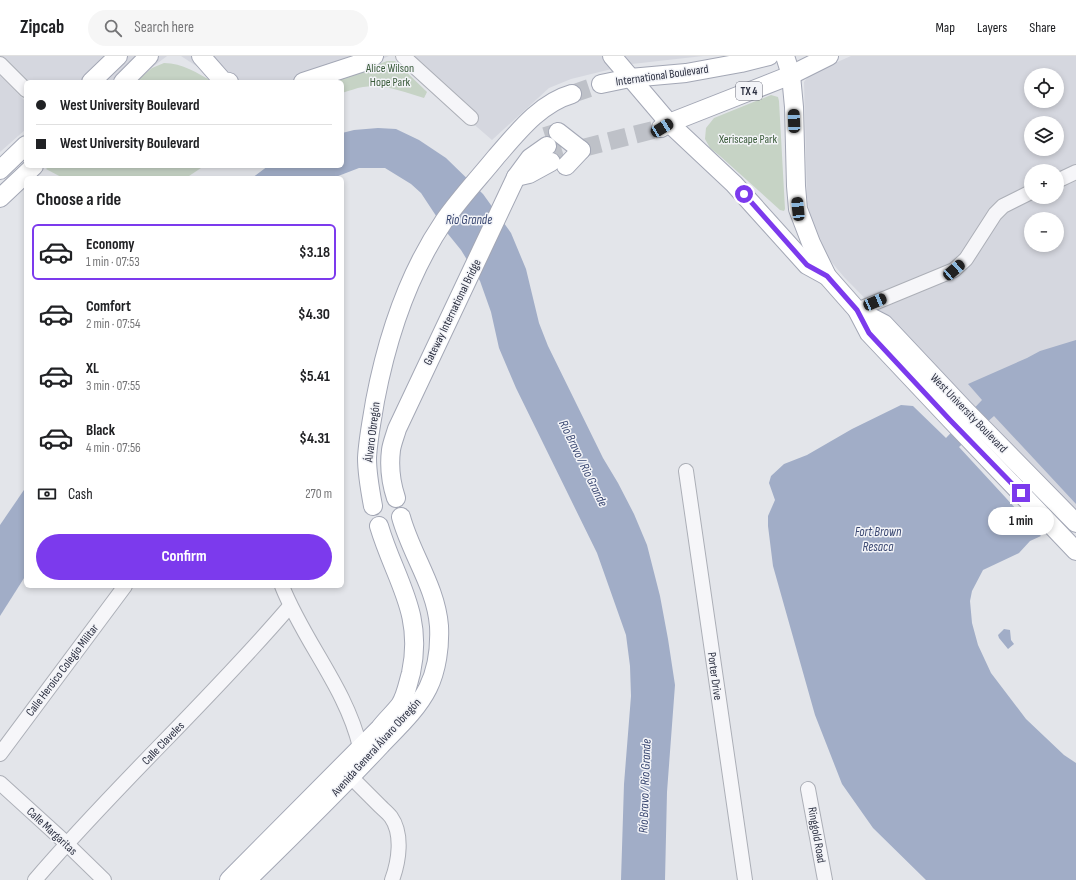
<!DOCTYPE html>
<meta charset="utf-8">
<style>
body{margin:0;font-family:"Sofia Sans Condensed",sans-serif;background:#f6f6f6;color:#202124;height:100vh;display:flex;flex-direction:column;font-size:15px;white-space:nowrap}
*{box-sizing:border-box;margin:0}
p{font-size:13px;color:#757577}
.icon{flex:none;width:22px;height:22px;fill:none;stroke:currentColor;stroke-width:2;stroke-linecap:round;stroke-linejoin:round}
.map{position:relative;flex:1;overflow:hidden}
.details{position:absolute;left:24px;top:120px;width:320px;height:412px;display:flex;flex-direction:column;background:#fff;border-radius:6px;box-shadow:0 2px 6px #0003}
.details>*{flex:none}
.guide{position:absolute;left:24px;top:24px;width:320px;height:88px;border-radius:6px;box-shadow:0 2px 6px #0003;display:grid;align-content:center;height:88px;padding:0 12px;background:#fff}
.buttons{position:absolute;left:1024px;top:12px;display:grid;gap:8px}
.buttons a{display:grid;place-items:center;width:40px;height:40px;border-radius:50%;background:#fff;box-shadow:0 2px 6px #0003;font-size:20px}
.end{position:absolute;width:18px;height:18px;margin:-9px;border:5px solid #7c3aed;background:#fff;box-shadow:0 0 0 2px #fff}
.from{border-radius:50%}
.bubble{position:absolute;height:28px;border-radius:14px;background:#fff;box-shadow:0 2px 6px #0003;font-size:13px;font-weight:700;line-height:28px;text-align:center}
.car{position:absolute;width:12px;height:24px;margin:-12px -6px;border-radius:5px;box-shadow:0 0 3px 1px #0007;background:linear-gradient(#222 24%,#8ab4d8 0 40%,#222 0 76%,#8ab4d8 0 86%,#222 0)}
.guide b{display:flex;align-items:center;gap:14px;height:38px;font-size:15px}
.guide b+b{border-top:1px solid #e0e0e0}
.guide i{width:10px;height:10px;background:#202124}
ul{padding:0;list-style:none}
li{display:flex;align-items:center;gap:12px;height:56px;margin:0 8px 6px;padding:0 4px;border:2px solid transparent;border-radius:6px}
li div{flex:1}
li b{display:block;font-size:15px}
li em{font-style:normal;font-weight:700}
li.on{border-color:#7c3aed}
li>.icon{width:36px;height:36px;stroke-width:1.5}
h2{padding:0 12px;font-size:18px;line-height:48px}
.pay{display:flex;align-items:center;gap:10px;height:44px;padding:0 12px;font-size:15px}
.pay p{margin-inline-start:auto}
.cta{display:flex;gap:8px;margin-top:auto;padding:8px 12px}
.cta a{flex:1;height:46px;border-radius:24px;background:#7c3aed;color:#fff;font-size:16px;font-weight:700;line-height:46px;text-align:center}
header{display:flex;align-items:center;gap:24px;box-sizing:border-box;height:56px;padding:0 20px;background:#fff;border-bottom:1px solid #e0e0e0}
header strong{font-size:19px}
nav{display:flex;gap:22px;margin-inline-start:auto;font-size:14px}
.search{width:280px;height:36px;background:#f6f6f6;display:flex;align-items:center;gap:10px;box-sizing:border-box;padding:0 14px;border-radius:22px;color:#757577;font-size:15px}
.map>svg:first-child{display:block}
</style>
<header>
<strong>Zipcab</strong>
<div class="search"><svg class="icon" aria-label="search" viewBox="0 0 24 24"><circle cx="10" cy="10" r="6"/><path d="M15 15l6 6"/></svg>Search here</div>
<nav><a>Map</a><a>Layers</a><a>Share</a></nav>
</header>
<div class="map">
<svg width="1076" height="824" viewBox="0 0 1076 824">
<rect width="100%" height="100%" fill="#e3e5ea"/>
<!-- built -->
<g fill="#d5d7df" fill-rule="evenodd">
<polygon points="0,0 167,0 133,26 26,26 0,3"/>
<polygon points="181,0 389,0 326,26 221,26"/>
<polygon points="395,0 703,0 632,8 571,23 549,32 492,84"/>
<path d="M851 0H1076V457L844 221 829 203 817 182 810 161 807 141 804 26 810 18ZM1031 19H1057V45H1031ZM1031 67H1057V93H1031ZM1031 115H1057V141H1031ZM1031 163H1057V189H1031Z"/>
<polygon points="0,19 26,46 26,73 0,96"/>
</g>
<!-- green -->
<g fill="#c6d3c5">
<path d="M387 5H395L427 36 424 42C404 36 384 28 363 31 356 32 349 35 342 37V26H334Z"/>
<path d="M164 7C183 7 197 17 213 26H135L152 12Z"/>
<polygon points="771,39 778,41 779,45 785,153 784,155 780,154 720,100 710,92 705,83 706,72 714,62"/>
<polygon points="49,110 204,110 186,122 63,122 46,113"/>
</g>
<!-- water -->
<g fill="#a1adc7">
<polygon points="378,72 396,73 419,84 446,102 483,138 511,177 526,213 539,267 548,290 603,402 618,427 634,458 647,489 660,540 668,583 675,629 667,736 665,824 621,824 624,728 631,640 630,610 626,579 597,497 516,332 499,292 491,256 480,225 461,194 448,178 421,137 411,128 385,112 359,112 333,122 252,122 268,110 342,110 342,77 354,74"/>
<polygon points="1076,284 1076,448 994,360 959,391 1041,480 1030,485 1019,497 983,514 972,535 970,545 972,567 978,589 991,617 1026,663 1064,699 1076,707 1076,824 926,824 873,772 842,728 815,659 773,510 768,470 768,460 775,444 769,427 771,420 784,408 807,399 852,373 901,349 913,350 946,382 982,344 968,328 1027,302 1040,295"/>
<polygon points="26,431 26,519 0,560 0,469"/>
<polygon points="1004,573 1010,574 1011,584 1014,588 1008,593 999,582 998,579"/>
</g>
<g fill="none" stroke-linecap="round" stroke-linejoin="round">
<!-- major-tunnel -->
<g stroke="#bec1c8" stroke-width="18" stroke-dasharray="18 9" stroke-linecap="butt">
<polyline points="572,38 601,28"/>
<polyline points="545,80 558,76"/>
<polyline points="583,92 661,72"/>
<polyline points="549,98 562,94"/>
</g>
<!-- minor casing -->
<g stroke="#acafb7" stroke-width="16">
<g id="minor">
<polyline points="403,0 471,62"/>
<polyline points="0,8 26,34"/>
<polyline points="1057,125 1076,116"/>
<polyline points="857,254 954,214 966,203 995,158 1003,150 1031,136"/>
<polyline points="686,415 745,824"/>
<path d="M282 530C304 586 346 632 360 691"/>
<polyline points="0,698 125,530"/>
<path d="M351 721C361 731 370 740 380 750 383 753 388 757 391 761 403 778 399 805 392 824"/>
<polyline points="0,727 66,787 104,824"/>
<polyline points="808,733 825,824"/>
<path d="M35 824C116 729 209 645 290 550"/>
</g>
</g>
<!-- major casing -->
<g stroke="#a3a7b5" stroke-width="20">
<g id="major">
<polyline points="201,0 223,25 229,26"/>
<polyline points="612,0 669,67 734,128 807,209 827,220"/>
<polyline points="785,0 791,19 792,30 794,51 796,130 798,153 811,187 827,220 857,254 869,277 950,363 1076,495"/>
<polyline points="91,26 118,0"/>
<polyline points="123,26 149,0"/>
<polyline points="303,26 367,5 374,0"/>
<polyline points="601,28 630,22 686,17 741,7 769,0"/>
<polyline points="661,72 669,67 791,19 829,0"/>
<polyline points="558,76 581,94"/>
<polyline points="566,110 581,94"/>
<polyline points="0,114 26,89"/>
<polyline points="516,121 529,118 551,106"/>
<polyline points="0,142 34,110"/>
<polyline points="857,254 884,268 964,353 1076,467"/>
<path d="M396 442C391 427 389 410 391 394 392 387 395 380 397 373L516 121 530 102 547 90"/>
<path d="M373 450C370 434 367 418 367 402 368 383 372 364 375 345 387 282 408 218 444 165 460 142 479 122 496 101 517 77 540 47 572 38"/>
<path d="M229 824 380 672C386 664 394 657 400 649 406 640 408 627 411 617 424 557 395 524 379 470"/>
<path d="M247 824C292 780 337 736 380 690 397 672 417 654 428 632 437 614 440 590 439 570 436 531 411 498 401 461"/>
</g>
</g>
<!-- minor -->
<use href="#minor" stroke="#f6f6f9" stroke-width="14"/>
<!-- major -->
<use href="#major" stroke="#fff" stroke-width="18"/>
</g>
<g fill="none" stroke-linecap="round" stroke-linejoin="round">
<!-- route -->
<polyline stroke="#7c3aed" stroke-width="5" points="744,138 807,209 827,220 857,254 869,277 950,364 1021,437"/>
</g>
<g text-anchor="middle" stroke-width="3" stroke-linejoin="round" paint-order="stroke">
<!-- shield labels -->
<rect fill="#f3f4f8" stroke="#686b78" stroke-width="1" x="736" y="26" width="26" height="18" rx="3"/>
<g font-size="11" font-weight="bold" fill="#2c3041">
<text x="749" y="39">TX 4</text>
</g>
<!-- park labels -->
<g font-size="12" fill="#3b5c3b" stroke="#f3f4f8">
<text x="390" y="16">Alice Wilson<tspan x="390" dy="14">Hope Park</tspan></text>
<text x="748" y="87">Xeriscape Park</text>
</g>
<!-- street labels -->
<g font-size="12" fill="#2c3041" stroke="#f3f4f8">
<text transform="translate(662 19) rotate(-8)" y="4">International Boulevard</text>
<text transform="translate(452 256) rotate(-64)" y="4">Gateway International Bridge</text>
<text transform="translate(969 357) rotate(46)" y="4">West University Boulevard</text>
<text transform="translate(372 376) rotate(-83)" y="4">Álvaro Obregón</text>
<text transform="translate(62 614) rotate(-53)" y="4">Calle Heroico Colegio Militar</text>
<text transform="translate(715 620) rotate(82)" y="4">Porter Drive</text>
<text transform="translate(163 687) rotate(-46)" y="4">Calle Claveles</text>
<text transform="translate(376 691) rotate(-48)" y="4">Avenida General Álvaro Obregón</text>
<text transform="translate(52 775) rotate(43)" y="4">Calle Margaritas</text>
<text transform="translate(817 779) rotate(80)" y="4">Ringgold Road</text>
</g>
<!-- water labels -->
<g font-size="13" font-style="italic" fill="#3a4872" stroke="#f3f4f8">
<text x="469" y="168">Rio Grande</text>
<text transform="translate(584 407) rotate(64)" y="5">Río Bravo / Rio Grande</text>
<text x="878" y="480">Fort Brown<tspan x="878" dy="15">Resaca</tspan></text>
<text transform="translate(644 730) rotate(-88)" y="5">Río Bravo / Rio Grande</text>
</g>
</g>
</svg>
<div class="buttons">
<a><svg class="icon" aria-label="locate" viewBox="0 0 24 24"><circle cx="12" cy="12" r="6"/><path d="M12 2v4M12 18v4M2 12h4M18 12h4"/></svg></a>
<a><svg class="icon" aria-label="layers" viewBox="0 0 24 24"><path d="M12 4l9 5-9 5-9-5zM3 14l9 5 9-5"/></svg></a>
<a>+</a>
<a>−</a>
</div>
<i class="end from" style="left:744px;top:138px"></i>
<i class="end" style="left:1021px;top:437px"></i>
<div class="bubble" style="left:988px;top:451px;width:66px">1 min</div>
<i class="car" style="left:794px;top:65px;rotate:358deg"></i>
<i class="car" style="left:662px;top:72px;rotate:59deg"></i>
<i class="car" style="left:798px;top:153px;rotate:354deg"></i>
<i class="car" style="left:954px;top:214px;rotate:49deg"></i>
<i class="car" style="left:875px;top:246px;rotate:67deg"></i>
<div class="guide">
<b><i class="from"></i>West University Boulevard</b>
<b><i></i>West University Boulevard</b>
</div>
<section class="details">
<h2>Choose a ride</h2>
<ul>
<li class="on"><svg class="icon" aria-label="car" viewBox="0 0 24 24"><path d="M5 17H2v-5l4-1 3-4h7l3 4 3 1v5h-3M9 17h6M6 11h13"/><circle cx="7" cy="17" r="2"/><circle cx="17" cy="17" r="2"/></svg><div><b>Economy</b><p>1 min · 07:53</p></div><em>$3.18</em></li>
<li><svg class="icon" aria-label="car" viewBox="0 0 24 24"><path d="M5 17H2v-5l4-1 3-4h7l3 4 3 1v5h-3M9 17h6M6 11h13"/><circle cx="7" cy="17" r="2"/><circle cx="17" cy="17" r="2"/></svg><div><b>Comfort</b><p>2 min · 07:54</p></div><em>$4.30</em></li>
<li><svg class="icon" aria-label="car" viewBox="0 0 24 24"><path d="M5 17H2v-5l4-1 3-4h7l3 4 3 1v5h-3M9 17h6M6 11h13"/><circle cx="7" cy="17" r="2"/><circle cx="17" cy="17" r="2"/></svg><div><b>XL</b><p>3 min · 07:55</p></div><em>$5.41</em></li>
<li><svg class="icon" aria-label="car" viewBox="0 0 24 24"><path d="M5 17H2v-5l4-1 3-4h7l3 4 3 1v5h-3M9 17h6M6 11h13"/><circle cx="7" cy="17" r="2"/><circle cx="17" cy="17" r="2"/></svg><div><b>Black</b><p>4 min · 07:56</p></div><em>$4.31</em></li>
</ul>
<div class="pay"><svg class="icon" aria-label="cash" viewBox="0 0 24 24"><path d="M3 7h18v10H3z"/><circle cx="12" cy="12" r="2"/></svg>Cash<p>270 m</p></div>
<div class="cta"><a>Confirm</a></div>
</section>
</div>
